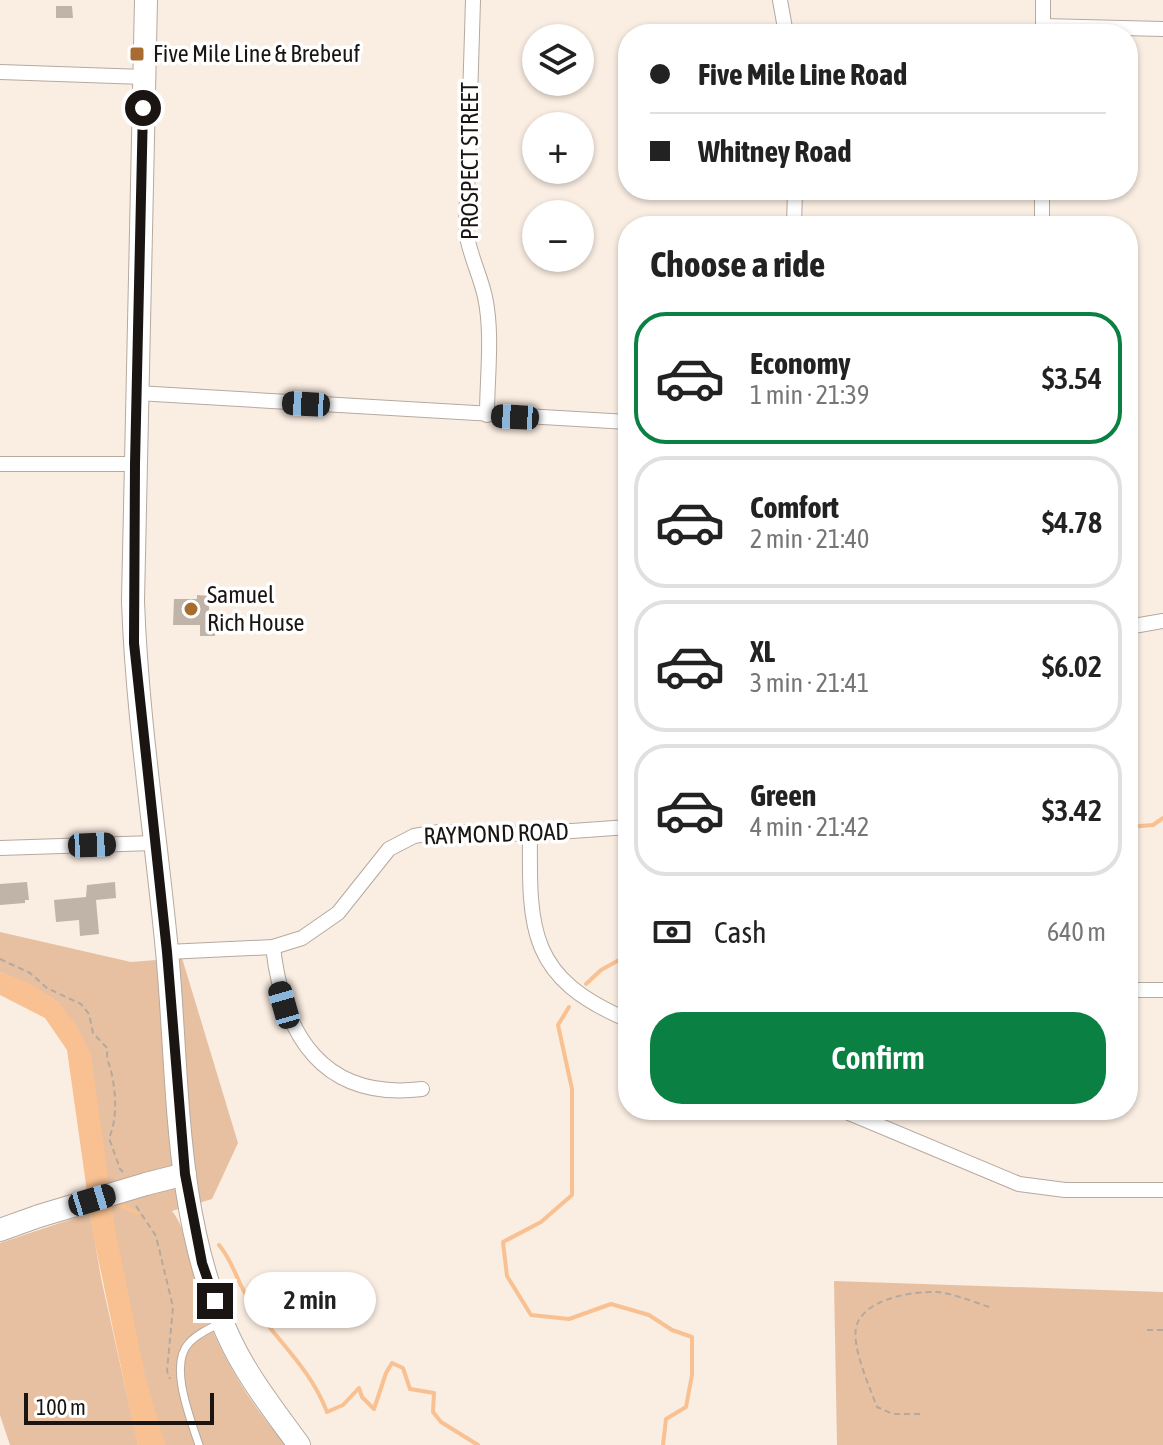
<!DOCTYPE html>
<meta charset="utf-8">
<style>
body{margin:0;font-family:"Asap Condensed",sans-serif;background:#f2f2f2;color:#222;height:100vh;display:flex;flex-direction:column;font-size:30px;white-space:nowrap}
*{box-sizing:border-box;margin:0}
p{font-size:26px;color:#767676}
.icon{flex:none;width:44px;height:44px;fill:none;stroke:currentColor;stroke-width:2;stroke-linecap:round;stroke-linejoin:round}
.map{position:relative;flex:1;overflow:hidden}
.panel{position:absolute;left:618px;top:216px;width:520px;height:904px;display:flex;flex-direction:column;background:#fff;border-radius:32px;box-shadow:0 2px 6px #0004}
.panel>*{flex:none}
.guide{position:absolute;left:618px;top:24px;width:520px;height:176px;border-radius:32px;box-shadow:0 2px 6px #0004;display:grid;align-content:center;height:176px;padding:0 32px;background:#fff}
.controls{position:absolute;left:522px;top:24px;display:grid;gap:16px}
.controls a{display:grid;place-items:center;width:72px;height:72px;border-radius:50%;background:#fff;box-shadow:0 2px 6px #0004;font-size:40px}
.scale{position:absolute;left:24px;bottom:20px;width:190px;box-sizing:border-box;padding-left:8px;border:4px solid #1a1512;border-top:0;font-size:22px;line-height:28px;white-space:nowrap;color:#1a1512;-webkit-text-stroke:6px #fff;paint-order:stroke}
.end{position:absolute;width:36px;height:36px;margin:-18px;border:10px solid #1a1512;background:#fff;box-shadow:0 0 0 4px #fff}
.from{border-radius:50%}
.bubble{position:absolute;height:56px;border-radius:28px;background:#fff;box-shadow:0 2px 6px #0004;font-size:26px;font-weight:600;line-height:56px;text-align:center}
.car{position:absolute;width:24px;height:48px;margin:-24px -12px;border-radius:10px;box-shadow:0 0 6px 2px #0007;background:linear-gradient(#222 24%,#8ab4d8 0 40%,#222 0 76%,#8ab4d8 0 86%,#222 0)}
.guide b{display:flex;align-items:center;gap:28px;height:76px;font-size:30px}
.guide b+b{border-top:2px solid #e0e0e0}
.guide i{width:20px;height:20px;background:#222}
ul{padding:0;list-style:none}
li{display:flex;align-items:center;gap:24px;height:132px;margin:0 16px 12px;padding:0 16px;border:4px solid #e0e0e0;border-radius:32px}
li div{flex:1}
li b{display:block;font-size:30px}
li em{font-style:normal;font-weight:600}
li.current{border-color:#0b8043}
li>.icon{width:72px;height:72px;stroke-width:1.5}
h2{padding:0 32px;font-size:36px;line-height:96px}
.pay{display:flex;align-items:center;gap:20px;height:88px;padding:0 32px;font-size:30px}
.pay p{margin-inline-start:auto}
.primary-button{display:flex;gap:16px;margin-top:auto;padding:16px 32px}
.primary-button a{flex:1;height:92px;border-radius:32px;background:#0b8043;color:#fff;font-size:32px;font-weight:600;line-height:92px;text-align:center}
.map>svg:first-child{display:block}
</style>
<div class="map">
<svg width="1163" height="1445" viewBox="0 0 1163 1445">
<rect width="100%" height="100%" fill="#faede2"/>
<!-- green -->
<g fill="#e6c0a0">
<path d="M0 932 131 962 182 958 238 1143 212 1199 172 1211C188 1230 191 1270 199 1294 217 1351 247 1400 286 1445H150L59 1003 31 985 0 972Z"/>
<polygon points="90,1213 101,1278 138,1445 10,1445 0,1415 0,1243"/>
<polygon points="834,1281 1163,1292 1163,1445 837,1445"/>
</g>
<!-- water -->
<polygon fill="#f9c191" points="0,972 31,984 59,1003 77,1026 91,1055 115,1229 145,1375 165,1445 138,1445 135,1434 93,1234 67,1050 45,1018 0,995"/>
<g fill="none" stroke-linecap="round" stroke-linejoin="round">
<!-- stream -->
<g stroke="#f9c191" stroke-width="4">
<polyline points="1128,827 1153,825 1163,818"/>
<polyline points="586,984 601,970 628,955"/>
<polyline points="569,1007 558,1025 572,1089 572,1195 541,1222 503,1242 507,1276 531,1315 569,1319 611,1304 649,1315 672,1330 692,1337 692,1375 686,1407 666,1419 663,1445"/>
<polyline points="109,1205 120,1205 137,1213"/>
<path d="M219 1245C233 1261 237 1282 249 1300 275 1339 310 1367 327 1412L343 1405 359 1388 362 1397 374 1409 386 1373 392 1363 403 1368 410 1389 434 1393 433 1412 441 1422 478 1445"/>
</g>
</g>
<!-- building -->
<g fill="#c0b3a8">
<polygon points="56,6 72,6 73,18 56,18"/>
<polygon points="197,595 209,596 209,621 215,621 215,636 200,636 200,625 173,625 174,599 197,599"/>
<polygon points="27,882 29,900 25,900 25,903 0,905 0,884"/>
<polygon points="115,882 116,898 96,900 99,934 80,936 79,920 56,922 54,900 86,897 87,885"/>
</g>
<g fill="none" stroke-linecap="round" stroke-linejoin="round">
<!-- service casing -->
<g stroke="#b6a99f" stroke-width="9">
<path id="service" d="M199 1445C191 1420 168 1365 189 1343 197 1334 210 1328 221 1323"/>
</g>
<!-- minor casing -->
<g stroke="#b6a99f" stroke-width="16">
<g id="minor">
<path d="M473 0 466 231C469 254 480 274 485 297 493 334 487 377 487 415"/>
<polyline points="780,0 786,34"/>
<polyline points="1043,26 1163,29"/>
<polyline points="1043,34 1043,0"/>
<polyline points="0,72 144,77"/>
<polyline points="794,226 795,190"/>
<polyline points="1042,226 1042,190"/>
<polyline points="137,393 628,422"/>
<polyline points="0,464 135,464"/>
<polyline points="1128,627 1163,621"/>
<path d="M530 834C529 931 529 978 628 1020"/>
<polyline points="0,848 154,843"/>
<path d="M273 947C283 1035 323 1101 422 1089"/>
<polyline points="167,952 273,947 302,938 338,913 389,849 414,836 439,832 530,834 628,827"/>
<polyline points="1128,990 1163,990"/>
<polyline points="842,1110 1019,1184 1065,1190 1163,1190"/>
</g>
</g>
<!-- secondary casing -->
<g stroke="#b6a99f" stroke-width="24">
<g id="secondary">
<path d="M146 0 133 601C137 718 156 835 167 951 179 1078 173 1214 227 1333 245 1374 273 1409 299 1445"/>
<polyline points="146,1184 185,1174"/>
<polyline points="0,1230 39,1216"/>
</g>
</g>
<!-- path -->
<g stroke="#b3a9a0" stroke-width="2" stroke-dasharray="6 4" stroke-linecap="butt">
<path d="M0 959 30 973 47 988 81 1004 89 1014 93 1033 108 1049C106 1057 107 1059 110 1067 116 1089 118 1118 109 1138L120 1169 123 1172"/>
<polyline points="136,1206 156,1236 173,1307 167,1371 170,1379"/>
<polyline points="1147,1330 1163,1330"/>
<path d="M920 1414H893L877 1407C870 1388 852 1348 856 1328 862 1299 912 1291 937 1292 955 1294 974 1302 992 1308"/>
</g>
<!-- service -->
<use href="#service" stroke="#fff" stroke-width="7"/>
<!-- minor -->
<use href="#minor" stroke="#fff" stroke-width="14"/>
<!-- secondary -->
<use href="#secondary" stroke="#fff" stroke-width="22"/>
<!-- secondary-bridge casing -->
<g stroke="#b6a99f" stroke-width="24" stroke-linecap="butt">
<polyline id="secondary-bridge" points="39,1216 146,1184"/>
</g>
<!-- secondary-bridge -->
<use href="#secondary-bridge" stroke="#fff" stroke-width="22"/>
</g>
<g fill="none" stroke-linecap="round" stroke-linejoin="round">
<!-- route -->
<polyline stroke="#1a1512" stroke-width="10" points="143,108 135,464 134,643 167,952 185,1174 202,1263 215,1301"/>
</g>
<!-- markers -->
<g fill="#a96c30" stroke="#fff" stroke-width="3">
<rect x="129" y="46" width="16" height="16" rx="4"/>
<circle cx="191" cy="609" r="8"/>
</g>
<g text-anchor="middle" stroke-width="7" stroke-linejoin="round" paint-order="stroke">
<!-- poi labels -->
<g font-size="24" fill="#1a1512" stroke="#fff" text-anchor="start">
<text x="153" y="62">Five Mile Line &amp; Brebeuf</text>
<text x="207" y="603">Samuel<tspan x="207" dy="28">Rich House</tspan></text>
</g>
<!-- street labels -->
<g font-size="24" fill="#1a1512" stroke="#fff">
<text transform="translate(470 161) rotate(-90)" y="8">PROSPECT STREET</text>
<text transform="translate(496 834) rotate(-2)" y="8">RAYMOND ROAD</text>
</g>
</g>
</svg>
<div class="controls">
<a><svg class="icon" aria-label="layers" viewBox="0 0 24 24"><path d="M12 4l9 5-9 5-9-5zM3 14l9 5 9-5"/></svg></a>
<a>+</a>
<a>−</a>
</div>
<div class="scale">100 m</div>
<i class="end from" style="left:143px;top:108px"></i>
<i class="end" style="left:215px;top:1301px"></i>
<div class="bubble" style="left:244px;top:1272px;width:132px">2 min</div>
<i class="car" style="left:306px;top:404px;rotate:273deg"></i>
<i class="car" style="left:515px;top:417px;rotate:273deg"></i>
<i class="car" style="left:92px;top:845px;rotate:88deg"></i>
<i class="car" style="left:284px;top:1005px;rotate:344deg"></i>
<i class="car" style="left:92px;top:1200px;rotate:73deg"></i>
<div class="guide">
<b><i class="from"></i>Five Mile Line Road</b>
<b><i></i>Whitney Road</b>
</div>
<section class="panel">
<h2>Choose a ride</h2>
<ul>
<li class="current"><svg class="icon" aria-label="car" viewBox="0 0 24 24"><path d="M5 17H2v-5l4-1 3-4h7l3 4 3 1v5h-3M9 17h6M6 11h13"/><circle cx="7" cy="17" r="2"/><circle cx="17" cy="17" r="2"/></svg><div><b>Economy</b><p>1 min · 21:39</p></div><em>$3.54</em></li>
<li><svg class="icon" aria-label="car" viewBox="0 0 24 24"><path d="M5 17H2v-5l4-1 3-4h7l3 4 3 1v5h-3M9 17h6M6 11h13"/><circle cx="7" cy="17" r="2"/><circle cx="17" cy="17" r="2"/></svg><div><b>Comfort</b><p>2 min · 21:40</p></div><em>$4.78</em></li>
<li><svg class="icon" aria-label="car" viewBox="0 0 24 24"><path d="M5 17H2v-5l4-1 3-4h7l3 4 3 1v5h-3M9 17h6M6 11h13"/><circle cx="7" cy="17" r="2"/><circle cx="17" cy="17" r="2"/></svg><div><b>XL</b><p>3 min · 21:41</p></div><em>$6.02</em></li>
<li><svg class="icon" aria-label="car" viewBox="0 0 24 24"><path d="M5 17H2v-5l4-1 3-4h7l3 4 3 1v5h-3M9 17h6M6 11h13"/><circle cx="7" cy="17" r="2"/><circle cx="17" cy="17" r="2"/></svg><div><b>Green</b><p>4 min · 21:42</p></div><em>$3.42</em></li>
</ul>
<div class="pay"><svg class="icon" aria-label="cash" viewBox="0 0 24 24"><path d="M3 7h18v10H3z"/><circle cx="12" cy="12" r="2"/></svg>Cash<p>640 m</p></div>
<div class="primary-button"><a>Confirm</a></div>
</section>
</div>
